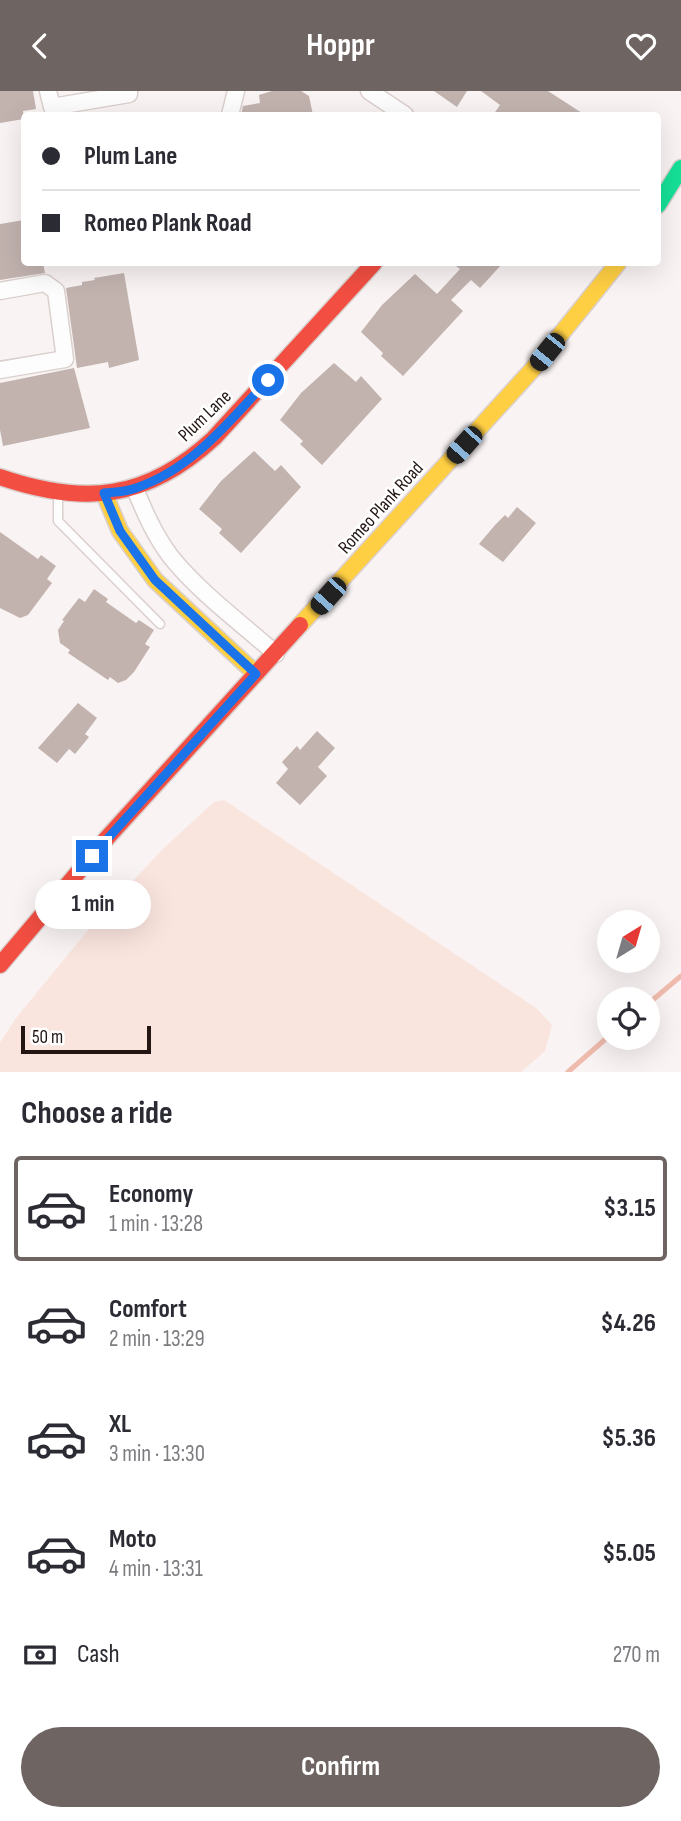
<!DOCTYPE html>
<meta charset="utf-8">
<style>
body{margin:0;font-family:"Sofia Sans Condensed",sans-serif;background:#f2f2f3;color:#2b2b33;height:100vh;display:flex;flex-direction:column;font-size:26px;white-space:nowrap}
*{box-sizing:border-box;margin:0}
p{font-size:23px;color:#7c7c81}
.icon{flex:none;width:38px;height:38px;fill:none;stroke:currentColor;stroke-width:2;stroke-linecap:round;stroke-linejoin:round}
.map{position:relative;height:981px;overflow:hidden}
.panel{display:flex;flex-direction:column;background:#fff;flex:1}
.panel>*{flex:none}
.guide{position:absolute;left:21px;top:21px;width:640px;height:154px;border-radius:7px;box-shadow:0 7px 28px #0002;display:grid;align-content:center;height:154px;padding:0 21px;background:#fff}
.needle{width:46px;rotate:37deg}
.tools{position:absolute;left:597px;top:819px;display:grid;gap:14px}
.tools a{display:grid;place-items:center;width:63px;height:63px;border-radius:50%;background:#fff;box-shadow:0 7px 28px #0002;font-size:35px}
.scale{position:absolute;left:21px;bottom:18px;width:130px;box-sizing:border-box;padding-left:7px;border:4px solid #231612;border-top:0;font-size:19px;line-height:24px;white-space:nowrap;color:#231612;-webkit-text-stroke:5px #fff;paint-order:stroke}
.end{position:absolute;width:32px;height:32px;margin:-16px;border:9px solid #1a73e8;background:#fff;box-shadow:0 0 0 4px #fff}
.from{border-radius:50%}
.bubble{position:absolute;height:49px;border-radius:24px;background:#fff;box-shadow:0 7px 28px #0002;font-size:23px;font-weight:700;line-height:49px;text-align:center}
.car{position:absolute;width:21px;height:42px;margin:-21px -10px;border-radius:9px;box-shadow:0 0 5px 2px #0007;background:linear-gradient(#222 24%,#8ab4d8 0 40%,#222 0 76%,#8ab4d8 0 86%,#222 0)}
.guide b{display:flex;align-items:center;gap:24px;height:66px;font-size:26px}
.guide b+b{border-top:2px solid #e1e1e2}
.guide i{width:18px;height:18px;background:#2b2b33}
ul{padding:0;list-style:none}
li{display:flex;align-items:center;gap:21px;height:105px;margin:0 14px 10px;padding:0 7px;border:4px solid transparent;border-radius:7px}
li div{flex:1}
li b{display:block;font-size:26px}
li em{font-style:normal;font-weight:700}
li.current{border-color:#6e6461}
li>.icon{width:63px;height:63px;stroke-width:1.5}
h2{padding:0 21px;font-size:32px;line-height:84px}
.pay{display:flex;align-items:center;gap:18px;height:77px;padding:0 21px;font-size:26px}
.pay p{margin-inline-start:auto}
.button{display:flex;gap:14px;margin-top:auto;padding:14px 21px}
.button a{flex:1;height:80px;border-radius:42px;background:#6e6461;color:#fff;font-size:28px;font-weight:700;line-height:80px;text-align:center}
header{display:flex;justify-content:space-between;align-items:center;height:91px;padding:0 21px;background:#6e6461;color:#fff;font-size:32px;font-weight:700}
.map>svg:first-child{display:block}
</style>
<header><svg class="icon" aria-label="back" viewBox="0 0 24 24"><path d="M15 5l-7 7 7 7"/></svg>Hoppr<svg class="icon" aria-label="heart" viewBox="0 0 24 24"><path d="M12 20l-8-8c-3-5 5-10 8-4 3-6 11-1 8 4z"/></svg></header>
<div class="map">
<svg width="681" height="981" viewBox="0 0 681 981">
<rect width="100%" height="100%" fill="#f9f4f3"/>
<!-- green -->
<polygon fill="#fae4de" points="224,709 536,917 552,934 545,960 521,981 0,981 0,952 16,927 99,826 164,757 214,711"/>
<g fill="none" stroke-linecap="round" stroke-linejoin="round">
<!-- stream -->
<g stroke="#efbbad" stroke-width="5">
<polyline points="648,913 681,885"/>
<polyline points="568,981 609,945"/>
</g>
</g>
<!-- building -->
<g fill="#c2b3af">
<polygon points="0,0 33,0 36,18 23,20 24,28 0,32"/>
<polygon points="272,0 301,0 309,5 313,24 241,24 243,15 260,12 259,4"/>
<polygon points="434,0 467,0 457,16"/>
<polygon points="481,0 548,0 585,24 493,24 500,14"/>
<polygon points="24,129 24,172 43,172 45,182 0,189 0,133"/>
<polygon points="452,172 503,172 480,197 471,189 451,209 463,220 403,285 381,265 383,262 361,241 382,214 415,183 437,203 460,178"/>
<polygon points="124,182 139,269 109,277 108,271 77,277 66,197 82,194 82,191 95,189 94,187"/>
<polygon points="334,272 356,291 361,285 382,308 322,374 300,353 303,350 280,329 301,302"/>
<polygon points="74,277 90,337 3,355 0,339 0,292"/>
<polygon points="254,360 275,380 281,374 301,396 241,462 219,442 222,438 199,418 221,390"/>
<polygon points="517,416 536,432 503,471 479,453 495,434 505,424 508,427"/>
<polygon points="0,441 38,468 41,464 56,475 47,488 52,492 28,524 20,527 0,517"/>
<polygon points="94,498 108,508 106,511 136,532 139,529 154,539 145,553 150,556 134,581 126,589 118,592 110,586 108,589 68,562 70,559 60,552 58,539 64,530 62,529 79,507 85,511"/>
<polygon points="78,612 97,627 85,643 89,646 75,663 69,658 57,672 38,657"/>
<polygon points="317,640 335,657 318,676 327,685 300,714 276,692 288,678 282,671 297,655 300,659"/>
</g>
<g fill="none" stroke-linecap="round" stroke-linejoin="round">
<!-- lane casing -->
<g stroke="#dad0ce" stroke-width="11">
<polyline id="lane" points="58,403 58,430 160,533"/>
</g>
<!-- street casing -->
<g stroke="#dad0ce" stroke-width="19">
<g id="street">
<polyline points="48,0 52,16 129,3 129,0"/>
<polyline points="369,0 405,24"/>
<polyline points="230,24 236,0"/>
<polyline points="0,200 45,192 56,200 65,268 0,279"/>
<path d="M135 398C145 422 155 445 171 466 200 502 241 532 276 563"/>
</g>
</g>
<!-- fast casing -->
<g stroke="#dad0ce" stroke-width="19">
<polyline id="fast" points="658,114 681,77"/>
</g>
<!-- slow casing -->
<g stroke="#dad0ce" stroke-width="19">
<g id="slow">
<polyline points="104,402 120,440 155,489 256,583"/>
<polyline points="300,534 532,279 618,172"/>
</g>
</g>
<!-- jam casing -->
<g stroke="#dad0ce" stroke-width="19">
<g id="jam">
<path d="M0 386C85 415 147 409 214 347L374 172"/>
<polyline points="0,874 107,747 300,534"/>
</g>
</g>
<!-- lane -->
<use href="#lane" stroke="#fefdfd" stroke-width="8"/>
<!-- street -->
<use href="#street" stroke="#fefdfd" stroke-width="16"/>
<!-- fast -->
<use href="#fast" stroke="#16e098" stroke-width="16"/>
<!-- slow -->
<use href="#slow" stroke="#ffcf43" stroke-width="16"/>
<!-- jam -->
<use href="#jam" stroke="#f24e42" stroke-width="16"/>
</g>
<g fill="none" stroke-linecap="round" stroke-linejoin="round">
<!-- route -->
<path stroke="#1a73e8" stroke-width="9" d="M92 765 256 583 155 489 120 440 104 402C114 401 126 401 136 397 192 378 229 331 268 289"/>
</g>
<g text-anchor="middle" stroke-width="5" stroke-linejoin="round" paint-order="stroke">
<!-- street labels -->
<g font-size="19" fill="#231612" stroke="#fff">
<text transform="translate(204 324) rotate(-44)" y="7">Plum Lane</text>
<text transform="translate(380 416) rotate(-48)" y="7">Romeo Plank Road</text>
</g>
</g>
</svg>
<div class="tools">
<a><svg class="needle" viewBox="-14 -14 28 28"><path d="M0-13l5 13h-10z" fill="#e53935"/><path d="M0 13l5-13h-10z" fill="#7c7c81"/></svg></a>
<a><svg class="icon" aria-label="locate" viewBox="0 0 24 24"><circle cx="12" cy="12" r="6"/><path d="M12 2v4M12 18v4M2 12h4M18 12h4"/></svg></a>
</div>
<div class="scale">50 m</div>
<i class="end from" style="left:268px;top:289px"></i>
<i class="end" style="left:92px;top:765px"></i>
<div class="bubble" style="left:35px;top:789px;width:116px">1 min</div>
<i class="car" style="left:547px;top:261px;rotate:219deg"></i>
<i class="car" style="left:464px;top:354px;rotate:222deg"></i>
<i class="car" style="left:328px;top:505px;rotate:222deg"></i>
<div class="guide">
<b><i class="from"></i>Plum Lane</b>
<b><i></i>Romeo Plank Road</b>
</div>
</div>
<section class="panel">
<h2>Choose a ride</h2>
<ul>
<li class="current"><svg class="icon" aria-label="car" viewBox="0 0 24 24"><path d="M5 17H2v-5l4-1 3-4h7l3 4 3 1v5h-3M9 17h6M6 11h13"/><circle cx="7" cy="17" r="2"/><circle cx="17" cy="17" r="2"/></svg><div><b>Economy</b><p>1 min · 13:28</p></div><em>$3.15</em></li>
<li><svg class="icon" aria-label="car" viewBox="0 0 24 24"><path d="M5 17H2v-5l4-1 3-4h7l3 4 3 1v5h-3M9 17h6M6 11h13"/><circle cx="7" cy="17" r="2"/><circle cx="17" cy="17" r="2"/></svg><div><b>Comfort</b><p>2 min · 13:29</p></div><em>$4.26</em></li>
<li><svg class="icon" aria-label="car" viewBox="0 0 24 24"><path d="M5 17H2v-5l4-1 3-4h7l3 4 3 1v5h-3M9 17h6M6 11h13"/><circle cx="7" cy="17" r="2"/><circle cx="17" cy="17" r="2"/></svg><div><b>XL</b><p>3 min · 13:30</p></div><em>$5.36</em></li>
<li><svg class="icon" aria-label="car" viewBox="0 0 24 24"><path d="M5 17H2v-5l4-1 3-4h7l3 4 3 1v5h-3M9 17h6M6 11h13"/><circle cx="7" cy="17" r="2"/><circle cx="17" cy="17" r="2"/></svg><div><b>Moto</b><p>4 min · 13:31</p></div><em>$5.05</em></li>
</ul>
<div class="pay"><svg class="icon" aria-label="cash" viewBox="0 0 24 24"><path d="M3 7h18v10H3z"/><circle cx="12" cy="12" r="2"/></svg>Cash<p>270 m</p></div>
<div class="button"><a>Confirm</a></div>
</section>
